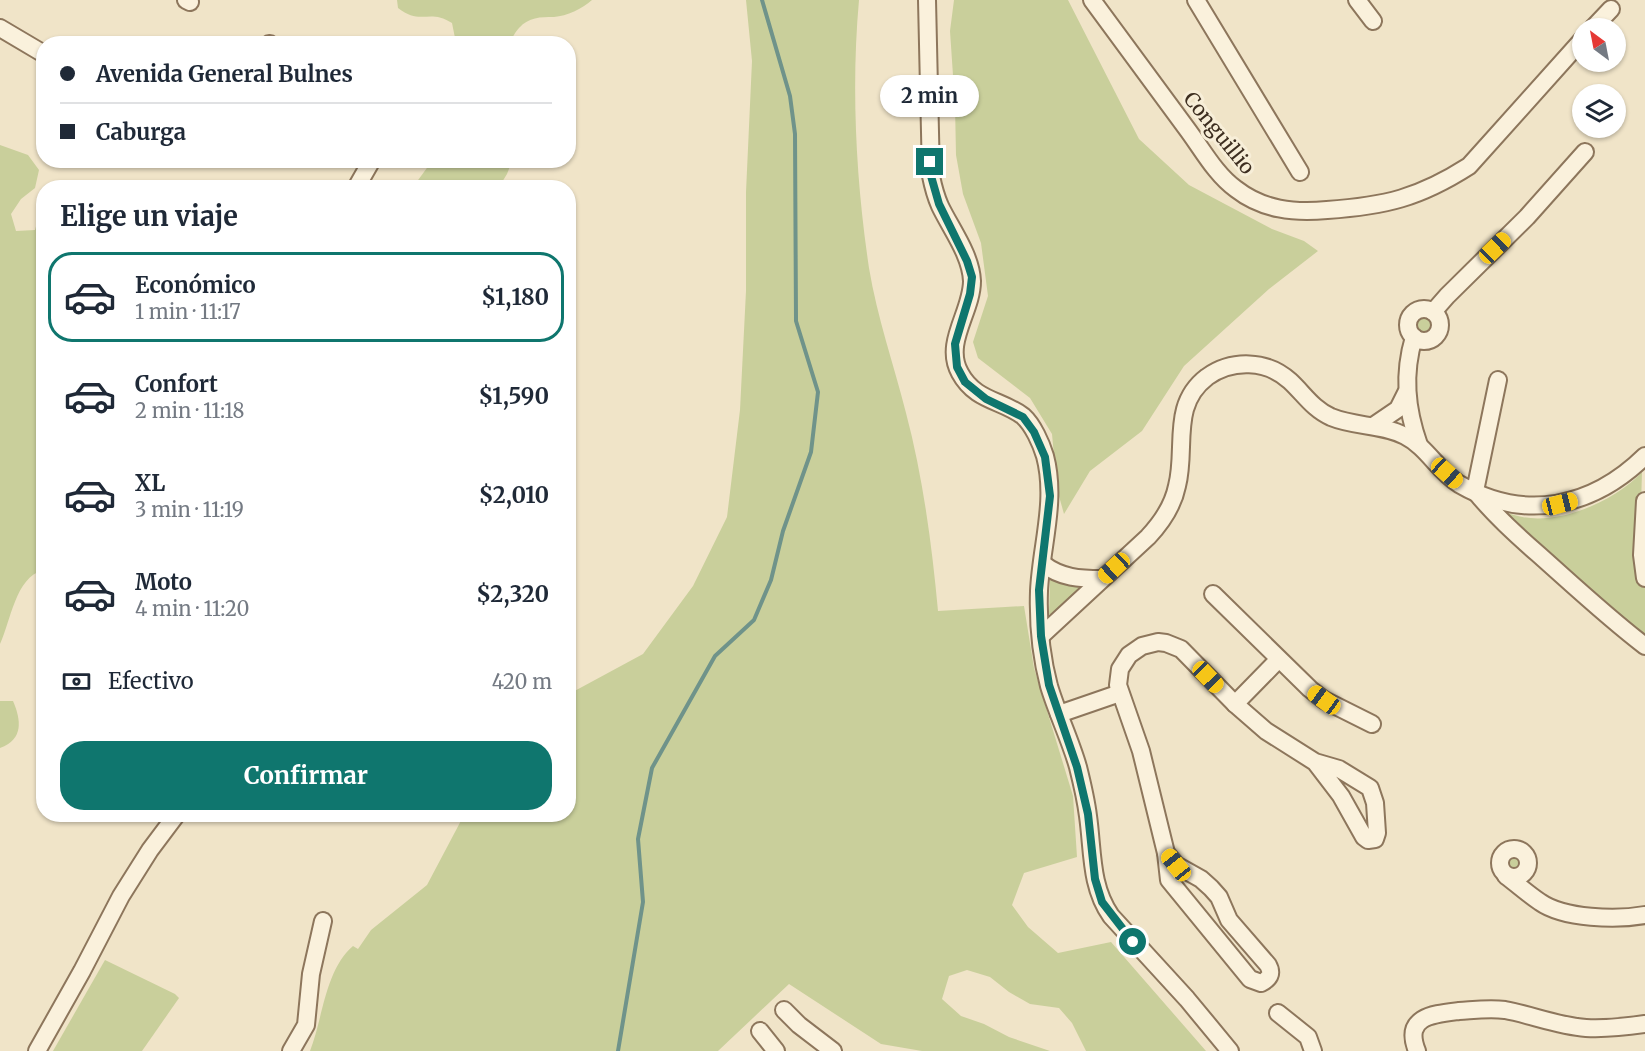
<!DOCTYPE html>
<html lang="es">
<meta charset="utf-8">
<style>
body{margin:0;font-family:Merriweather,serif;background:#f2f2f3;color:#1f2937;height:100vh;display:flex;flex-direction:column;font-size:22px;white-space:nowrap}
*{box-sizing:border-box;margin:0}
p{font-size:20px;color:#747a83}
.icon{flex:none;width:33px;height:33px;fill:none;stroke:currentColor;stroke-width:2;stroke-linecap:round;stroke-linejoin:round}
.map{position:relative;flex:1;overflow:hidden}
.panel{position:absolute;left:36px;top:180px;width:540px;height:642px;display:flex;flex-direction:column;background:#fff;border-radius:24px;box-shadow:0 2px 4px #0004}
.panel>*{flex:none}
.banner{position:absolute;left:36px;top:36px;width:540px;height:132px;border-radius:24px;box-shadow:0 2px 4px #0004;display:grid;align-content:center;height:132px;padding:0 24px;background:#fff}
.needle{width:39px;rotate:328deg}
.controls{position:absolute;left:1572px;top:18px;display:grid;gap:12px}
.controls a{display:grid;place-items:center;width:54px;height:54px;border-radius:50%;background:#fff;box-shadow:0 2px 4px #0004;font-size:30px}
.end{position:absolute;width:27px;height:27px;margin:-14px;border:8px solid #0f766e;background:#fff;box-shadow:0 0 0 3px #fff}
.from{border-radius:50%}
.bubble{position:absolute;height:42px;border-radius:21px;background:#fff;box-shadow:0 2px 4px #0004;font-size:20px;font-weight:700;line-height:42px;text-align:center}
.car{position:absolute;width:18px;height:36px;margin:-18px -9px;border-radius:8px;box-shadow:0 0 4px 2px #0007;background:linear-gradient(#f5c518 24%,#345 0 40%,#f5c518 0 76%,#345 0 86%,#f5c518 0)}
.banner b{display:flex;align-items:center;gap:21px;height:57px;font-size:22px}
.banner b+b{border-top:2px solid #e0e1e3}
.banner i{width:15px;height:15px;background:#1f2937}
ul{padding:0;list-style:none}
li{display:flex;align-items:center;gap:18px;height:90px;margin:0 12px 9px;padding:0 12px;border:3px solid transparent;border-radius:24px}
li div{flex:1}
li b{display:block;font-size:22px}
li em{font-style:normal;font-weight:700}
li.on{border-color:#0f766e}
li>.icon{width:54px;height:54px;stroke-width:1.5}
h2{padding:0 24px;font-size:27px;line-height:72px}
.pay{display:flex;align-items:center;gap:15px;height:66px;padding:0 24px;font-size:22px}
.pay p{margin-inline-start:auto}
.action{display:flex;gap:12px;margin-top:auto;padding:12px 24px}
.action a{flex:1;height:69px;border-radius:24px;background:#0f766e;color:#fff;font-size:24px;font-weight:700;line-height:69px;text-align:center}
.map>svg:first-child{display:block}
</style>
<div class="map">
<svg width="1645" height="1051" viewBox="0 0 1645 1051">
<rect width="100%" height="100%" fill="#f0e4c8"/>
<!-- green -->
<g fill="#c9cf9b">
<path d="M397 0H592C582 9 567 16 554 17 540 17 529 17 519 28 515 32 512 39 508 44L456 43 452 23C429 8 421 26 398 8Z"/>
<path d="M746 0H859C851 88 856 180 869 268 877 317 894 365 906 413 923 477 932 546 938 611L1024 606 1034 668 1073 796 1077 857 1024 873 1012 905 1028 927 1058 953 1111 942 1206 1051H1086L1072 1023 1059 1008 1030 1004 1009 992 990 977 967 970 949 976 942 999 961 1016 984 1024 1009 1037 1050 1051H922L881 1044 789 984 718 1051H310C323 1018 325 970 353 946L358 949 371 930 427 885 464 815 568 814 569 694 643 654 693 586 727 517 740 410 746 291V192L752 61Z"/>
<polygon points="954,0 1068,0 1139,139 1189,185 1272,229 1304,241 1318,251 1269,289 1184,366 1142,431 1090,471 1064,514 1057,489 1052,434 1030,398 978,358 973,342 988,296 981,243 963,194 956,155 955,105 950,31"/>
<path d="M0 145 28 155 39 170 35 188 21 199 11 214 16 231 35 230 40 212 44 210 43 570C15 578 11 621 0 644Z"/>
<polygon points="432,161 432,160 512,161 507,174 499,187 413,187"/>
<circle cx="1424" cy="325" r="13"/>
<path d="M1642 472 1640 539 1645 589V635L1603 602 1488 503C1496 507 1505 513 1514 515 1555 528 1614 502 1642 472Z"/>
<polygon points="1054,577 1078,586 1079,589 1052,615 1049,614 1050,580"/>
<path d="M0 701H13C21 720 24 739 0 748Z"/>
<circle cx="1514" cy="863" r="11"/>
<polygon points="105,960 175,994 179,998 142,1051 53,1051"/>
</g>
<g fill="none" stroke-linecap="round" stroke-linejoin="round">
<!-- stream -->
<polyline stroke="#6f938a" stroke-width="4" points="618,1051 643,902 638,839 652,768 715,656 754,620 771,580 783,531 811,452 818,392 796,321 795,134 790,96 762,0"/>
<!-- minor casing -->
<g stroke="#8d765c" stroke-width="20">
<g id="minor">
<polyline points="186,0 190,2"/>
<path d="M927 0 931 176C933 186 936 197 940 206 951 229 971 255 972 281 972 312 943 343 960 373 975 401 1002 400 1023 416 1033 425 1041 443 1045 456 1057 501 1041 546 1039 591 1038 621 1041 656 1049 686 1057 713 1070 739 1078 767 1082 783 1086 800 1088 816 1093 851 1090 886 1111 916L1187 999 1230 1051"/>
<path d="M1092 0C1124 43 1155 86 1187 129 1202 149 1216 175 1236 189 1263 210 1294 213 1327 210 1385 206 1419 198 1469 166L1582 40"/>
<polyline points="1196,0 1300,172"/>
<polyline points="1357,0 1373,21"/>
<polyline points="0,28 44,54"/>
<polyline points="1593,28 1611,9"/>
<polyline points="269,44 270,44"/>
<polyline points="356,188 372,160"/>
<circle cx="1424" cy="325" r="16"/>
<polyline points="1433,312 1447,296 1527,217 1585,152"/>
<path d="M1414 337C1403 374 1406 408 1419 445"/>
<path d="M1498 380 1475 491C1493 514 1514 533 1537 553 1572 584 1607 617 1645 646"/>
<polyline points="1373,426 1398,409 1406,393"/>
<polyline points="1645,501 1642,555 1645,578"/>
<path d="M1043 564C1061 578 1080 579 1102 579"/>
<polyline points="1213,594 1310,689 1324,700 1372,724"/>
<path d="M1041 636 1148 537C1162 522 1173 506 1177 486 1187 448 1170 405 1207 377 1232 359 1267 360 1290 381 1304 394 1313 409 1331 417 1355 427 1382 424 1405 436 1427 447 1438 471 1459 484 1524 522 1592 508 1645 456"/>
<polyline points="1235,704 1278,660"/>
<polyline points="1059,714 1120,693"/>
<circle cx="1514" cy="863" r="14"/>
<polyline points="1166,853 1141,751 1118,685 1120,669 1129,655 1142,646 1158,642 1166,643 1181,649 1235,704 1266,731 1315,762 1341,796 1364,837 1368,840 1375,839 1377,833 1375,803 1370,788 1339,769 1315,762"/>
<path d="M1166 853 1176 865 1201 879 1211 888 1219 897 1229 920 1268 965C1273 974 1269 979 1261 983L1250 979 1169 880Z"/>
<path d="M1506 876C1517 884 1528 894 1540 902 1564 919 1617 920 1645 915"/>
<polyline points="784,1010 799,1025 833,1051"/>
<polyline points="1278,1013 1308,1037 1313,1051"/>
<polyline points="760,1031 776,1051"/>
<polyline points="37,1051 82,971 121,896 150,850 177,814"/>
<polyline points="291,1051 306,1025 311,974 323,921"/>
<path d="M1417 1051C1403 1016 1434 1014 1459 1011 1475 1010 1489 1008 1505 1010 1532 1015 1558 1026 1586 1028 1606 1029 1625 1027 1645 1024"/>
</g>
</g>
<!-- minor -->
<use href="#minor" stroke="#faf1dc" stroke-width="16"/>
</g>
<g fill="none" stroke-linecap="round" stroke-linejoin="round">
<!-- route -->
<polyline stroke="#0f766e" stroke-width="8" points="930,162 931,176 939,204 967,261 972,277 970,294 955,344 957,367 965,382 986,399 1023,417 1034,432 1045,457 1050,496 1039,590 1041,636 1049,685 1077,767 1088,814 1095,879 1102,902 1133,942"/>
</g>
<g text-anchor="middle" stroke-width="6" stroke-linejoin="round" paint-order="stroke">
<!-- street labels -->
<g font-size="20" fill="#3d2e20" stroke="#f7eed8">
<text transform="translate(1219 133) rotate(51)" y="7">Conguillio</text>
</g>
</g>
</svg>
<div class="controls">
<a><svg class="needle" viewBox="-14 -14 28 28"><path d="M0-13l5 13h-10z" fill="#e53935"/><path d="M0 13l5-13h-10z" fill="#747a83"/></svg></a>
<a><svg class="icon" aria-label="layers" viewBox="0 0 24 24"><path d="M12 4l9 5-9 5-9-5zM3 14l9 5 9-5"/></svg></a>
</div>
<i class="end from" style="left:1133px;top:942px"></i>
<i class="end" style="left:930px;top:162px"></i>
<div class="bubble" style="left:880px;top:75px;width:99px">2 min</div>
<i class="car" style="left:1495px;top:248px;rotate:46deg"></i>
<i class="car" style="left:1447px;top:473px;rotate:132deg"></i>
<i class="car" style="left:1560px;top:504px;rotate:76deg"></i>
<i class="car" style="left:1114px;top:568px;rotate:227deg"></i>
<i class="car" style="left:1208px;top:677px;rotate:136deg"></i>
<i class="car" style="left:1324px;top:700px;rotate:306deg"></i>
<i class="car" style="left:1176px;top:865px;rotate:321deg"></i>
<div class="banner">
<b><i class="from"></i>Avenida General Bulnes</b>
<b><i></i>Caburga</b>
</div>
<section class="panel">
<h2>Elige un viaje</h2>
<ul>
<li class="on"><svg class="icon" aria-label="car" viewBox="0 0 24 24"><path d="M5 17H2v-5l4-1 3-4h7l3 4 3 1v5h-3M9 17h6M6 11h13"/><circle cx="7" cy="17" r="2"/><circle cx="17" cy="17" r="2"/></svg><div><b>Económico</b><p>1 min · 11:17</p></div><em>$1,180</em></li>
<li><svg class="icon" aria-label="car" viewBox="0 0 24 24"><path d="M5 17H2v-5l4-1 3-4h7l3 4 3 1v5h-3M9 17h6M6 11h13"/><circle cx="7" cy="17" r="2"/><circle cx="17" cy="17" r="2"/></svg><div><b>Confort</b><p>2 min · 11:18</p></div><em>$1,590</em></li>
<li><svg class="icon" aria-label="car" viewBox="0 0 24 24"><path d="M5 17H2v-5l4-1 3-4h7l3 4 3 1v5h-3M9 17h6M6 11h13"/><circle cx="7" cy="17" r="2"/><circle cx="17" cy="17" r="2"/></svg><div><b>XL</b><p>3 min · 11:19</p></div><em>$2,010</em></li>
<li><svg class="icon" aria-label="car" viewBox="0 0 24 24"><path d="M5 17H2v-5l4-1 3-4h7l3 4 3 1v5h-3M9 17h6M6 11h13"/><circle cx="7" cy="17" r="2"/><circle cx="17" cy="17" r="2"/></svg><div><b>Moto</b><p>4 min · 11:20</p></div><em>$2,320</em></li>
</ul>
<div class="pay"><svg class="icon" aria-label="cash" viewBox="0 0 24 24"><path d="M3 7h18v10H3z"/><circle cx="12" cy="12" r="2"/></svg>Efectivo<p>420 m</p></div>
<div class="action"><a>Confirmar</a></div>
</section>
</div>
